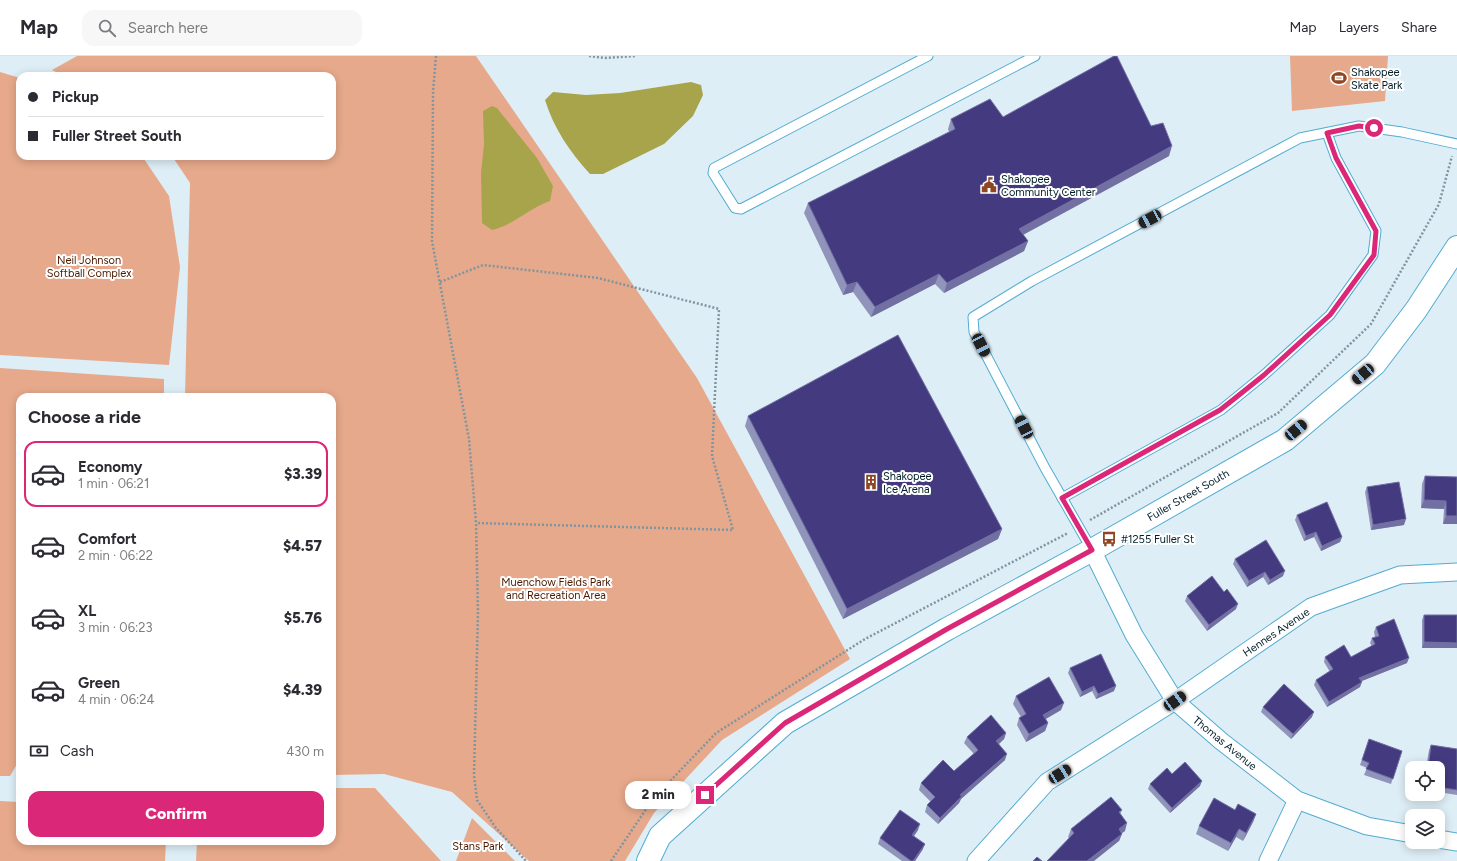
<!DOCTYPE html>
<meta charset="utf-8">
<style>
body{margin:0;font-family:Figtree,sans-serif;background:#f7f7f7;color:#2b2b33;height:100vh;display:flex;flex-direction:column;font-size:15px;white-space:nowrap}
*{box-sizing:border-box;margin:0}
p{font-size:13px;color:#7c7c81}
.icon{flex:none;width:22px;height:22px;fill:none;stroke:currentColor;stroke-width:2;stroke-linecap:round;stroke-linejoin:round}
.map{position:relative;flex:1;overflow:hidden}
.sheet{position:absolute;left:16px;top:337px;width:320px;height:452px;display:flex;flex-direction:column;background:#fff;border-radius:12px;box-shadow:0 2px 10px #0003}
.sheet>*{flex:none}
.banner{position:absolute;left:16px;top:16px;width:320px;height:88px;border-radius:12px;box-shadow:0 2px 10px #0003;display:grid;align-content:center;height:88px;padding:0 12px;background:#fff}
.fabs{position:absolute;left:1405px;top:705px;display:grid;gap:8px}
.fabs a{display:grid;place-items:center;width:40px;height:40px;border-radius:8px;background:#fff;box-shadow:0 2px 10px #0003;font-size:20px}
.end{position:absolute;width:18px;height:18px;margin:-9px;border:5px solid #db2777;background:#fff;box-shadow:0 0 0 2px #fff}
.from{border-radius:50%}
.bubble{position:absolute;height:28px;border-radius:12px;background:#fff;box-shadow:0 2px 10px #0003;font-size:13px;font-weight:800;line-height:28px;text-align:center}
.car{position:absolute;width:12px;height:24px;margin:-12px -6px;border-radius:5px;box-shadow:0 0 3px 1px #0007;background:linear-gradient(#222 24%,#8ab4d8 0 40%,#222 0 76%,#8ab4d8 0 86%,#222 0)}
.banner b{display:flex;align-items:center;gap:14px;height:38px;font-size:15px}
.banner b+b{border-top:1px solid #e1e1e2}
.banner i{width:10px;height:10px;background:#2b2b33}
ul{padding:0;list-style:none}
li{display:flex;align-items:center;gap:12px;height:66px;margin:0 8px 6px;padding:0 4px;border:2px solid transparent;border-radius:12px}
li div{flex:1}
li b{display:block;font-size:15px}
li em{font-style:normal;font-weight:800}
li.selected{border-color:#db2777}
li>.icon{width:36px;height:36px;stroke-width:1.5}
h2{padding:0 12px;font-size:18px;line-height:48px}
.pay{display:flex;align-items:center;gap:10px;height:44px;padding:0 12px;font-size:15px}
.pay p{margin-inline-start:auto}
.action{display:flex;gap:8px;margin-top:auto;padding:8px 12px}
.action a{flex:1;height:46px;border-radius:12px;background:#db2777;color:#fff;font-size:16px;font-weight:800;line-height:46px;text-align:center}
header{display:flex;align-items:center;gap:24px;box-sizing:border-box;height:56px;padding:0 20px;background:#fff;border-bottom:1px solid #e1e1e2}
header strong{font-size:19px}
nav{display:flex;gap:22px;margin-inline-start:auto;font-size:14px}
.search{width:280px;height:36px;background:#f7f7f7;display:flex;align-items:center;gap:10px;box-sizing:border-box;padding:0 14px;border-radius:12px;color:#7c7c81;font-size:15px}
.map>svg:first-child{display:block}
</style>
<header>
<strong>Map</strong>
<div class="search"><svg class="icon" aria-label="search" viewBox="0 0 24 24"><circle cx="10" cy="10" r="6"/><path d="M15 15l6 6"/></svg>Search here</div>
<nav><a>Map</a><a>Layers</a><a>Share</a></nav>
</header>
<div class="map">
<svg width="1457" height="805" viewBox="0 0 1457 805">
<rect width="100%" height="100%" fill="#deeef6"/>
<!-- green -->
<g fill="#e7a98b">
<polygon points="77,0 476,0 697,322 850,603 722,684 654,757 625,805 529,805 452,736 384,718 332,719 332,341 185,341 190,127 172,100 332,100 332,20 64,20 52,14"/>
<polygon points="1290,0 1388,0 1385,45 1292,55"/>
<polygon points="0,16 20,22 20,100 142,100 169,140 180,211 169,309 0,299"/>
<polygon points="0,312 164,323 164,341 20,341 20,703 10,720 0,720"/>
<polygon points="332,732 375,732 441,805 196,805 197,785 332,785"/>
<polygon points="0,745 20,746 20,785 166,785 165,805 0,805"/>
<polygon points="472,762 515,805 456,805"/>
</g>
<!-- water -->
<g fill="#a8a44b">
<path d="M691 26 701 29 703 39 693 60 664 88 603 118H590C570 96 554 73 545 44L553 36 586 39 620 37Z"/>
<path d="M492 50 497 52 537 102 553 130 550 145C529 152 514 169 492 174L482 167 481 117 484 88 483 55Z"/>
</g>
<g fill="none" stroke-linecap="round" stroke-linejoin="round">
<!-- service casing -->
<g stroke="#52acd0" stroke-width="11">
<g id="service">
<polyline points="928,0 714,112 713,117 735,152 741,153 1035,0"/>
<polyline points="1062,442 1221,354 1264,319 1330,259 1373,199 1376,175 1336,102 1327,77"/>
<polyline points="1092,494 1045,412 974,276 973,261 1032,225 1300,82 1359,70 1402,76 1457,88"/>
</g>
</g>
<!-- minor casing -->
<g stroke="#52acd0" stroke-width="19">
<g id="minor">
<polyline points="1092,494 1134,579 1175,645 1221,685 1297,744 1367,770 1412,778"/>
<polyline points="1438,783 1457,786"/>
<polyline points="976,805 1047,726 1175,645 1311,551 1400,519 1457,516"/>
<polyline points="1268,805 1297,744"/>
</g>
</g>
<!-- tertiary casing -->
<g stroke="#52acd0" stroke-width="24">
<polyline id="tertiary" points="648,805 660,780 785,667 947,573 1092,494 1285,384 1375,308 1416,254 1457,191"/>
</g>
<!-- path -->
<g stroke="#80959f" stroke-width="2.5" stroke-dasharray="2 2" stroke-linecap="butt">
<polyline points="436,0 433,36 432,185 469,383 476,467 478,556 474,719 477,744 496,772 526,805"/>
<polyline points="589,0 604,2 635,0"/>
<polyline points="440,226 483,209 598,222 719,253 712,400 733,474 476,467"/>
<polyline points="1090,464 1278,357 1371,268 1439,148 1452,100"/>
<polyline points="611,805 653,743 716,677 865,583 1068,477"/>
</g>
<!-- service -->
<use href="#service" stroke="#fff" stroke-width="9"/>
<!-- minor -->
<use href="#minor" stroke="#fff" stroke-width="17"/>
<!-- tertiary -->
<use href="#tertiary" stroke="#fff" stroke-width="22"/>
</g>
<!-- wall -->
<g fill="#9194ba">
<polygon points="1003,61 1151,70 1169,100 1023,179 1028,185 1024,195 944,237 935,228 871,261 853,236 843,239 804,157 808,147 949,76 948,73 951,63"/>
<polygon points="748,360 1002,473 998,483 843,563 745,370"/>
<polygon points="1425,420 1457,421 1457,468 1443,468 1444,453 1421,452 1422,428"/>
<polygon points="1367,431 1404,469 1371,474 1365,436"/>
<polygon points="1297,459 1342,481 1340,486 1321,495 1314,481 1304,485 1295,464"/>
<polygon points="1235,503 1283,520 1268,529 1263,521 1247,531 1233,508"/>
<polygon points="1224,536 1236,553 1207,575 1185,545 1187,540"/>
<polygon points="1424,559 1457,559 1457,592 1422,592 1422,564"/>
<polygon points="1376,571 1407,607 1361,625 1360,631 1327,651 1314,629 1316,624 1330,616 1324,606 1325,601 1351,601 1372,590 1370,587 1372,582 1375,581 1374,576"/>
<polygon points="1070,612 1114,635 1096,643 1092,635 1080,641 1068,617"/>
<polygon points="1016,640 1061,654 1046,663 1048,667 1045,675 1026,686 1017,669 1019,662 1021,661 1013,648"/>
<polygon points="1263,651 1312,661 1291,683 1261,656"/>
<polygon points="1006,677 1004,683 999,688 1005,704 961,743 959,747 938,768 925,756 927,749 931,746 919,734 921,727 954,715 974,698 964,687 967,681"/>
<polygon points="1369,683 1402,695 1391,728 1364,719 1367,712 1360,709"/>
<polygon points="1431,689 1457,693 1457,739 1438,736 1438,712 1426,712 1429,694"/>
<polygon points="1172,718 1200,730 1170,757 1148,733 1150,728"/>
<polygon points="1122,754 1120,758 1125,775 1122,777 1119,785 1069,782 1068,781 1071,773"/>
<polygon points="1235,754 1256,758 1253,766 1243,785 1236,781 1228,795 1196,778 1199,770"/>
<polygon points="918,774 914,780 923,793 915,805 902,805 878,788 880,782"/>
</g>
<!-- shaded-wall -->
<g fill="#7270a3">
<polygon points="1172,90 1169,100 1015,183 1019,173"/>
<polygon points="1028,185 1024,195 944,237 947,227"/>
<polygon points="939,218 935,228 871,261 875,251"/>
<polygon points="857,226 853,236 843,239 847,229"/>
<polygon points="1424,444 1446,445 1444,453 1421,452"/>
<polygon points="1446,460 1457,460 1457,468 1443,468"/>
<polygon points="1406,463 1404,469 1371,474 1373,469"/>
<polygon points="1002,473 998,483 843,563 847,553"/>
<polygon points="1316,476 1314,481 1304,485 1306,480"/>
<polygon points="1342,481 1340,486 1321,495 1322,490"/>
<polygon points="1285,515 1283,520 1268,529 1270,524"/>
<polygon points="1265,516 1263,521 1247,531 1249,525"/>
<polygon points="1238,548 1236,553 1207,575 1209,569"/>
<polygon points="1424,586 1457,587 1457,592 1422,592"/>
<polygon points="1409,602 1407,607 1357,627 1359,622"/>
<polygon points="1362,626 1360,631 1327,651 1329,646"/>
<polygon points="1094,630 1092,635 1080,641 1082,636"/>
<polygon points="1116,630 1114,635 1096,643 1098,638"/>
<polygon points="1064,647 1061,654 1040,666 1043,659"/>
<polygon points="1314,656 1312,661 1291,683 1293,678"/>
<polygon points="1048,667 1045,675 1026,686 1029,678"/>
<polygon points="1006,677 1004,683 994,692 996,685"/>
<polygon points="1007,698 1005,704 961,743 959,747 938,768 940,762 960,739"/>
<polygon points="1202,725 1200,730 1170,757 1172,752"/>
<polygon points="1256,758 1253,766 1243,785 1246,777"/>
<polygon points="1127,767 1125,775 1116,781 1119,773"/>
<polygon points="920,768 918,774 911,784 912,779"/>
<polygon points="1239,773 1236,781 1228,795 1231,787"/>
<polygon points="1122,778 1119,785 1094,805 1087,805"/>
<polygon points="925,788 923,793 915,805 913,805"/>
</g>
<!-- building -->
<g fill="#443a7f" stroke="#7270a3">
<polygon points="1114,0 1117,0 1151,70 1163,67 1172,90 1019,173 1028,185 947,227 939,218 875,251 857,226 847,229 808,147 955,73 951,63 990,43 1003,61"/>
<polygon points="898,279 1002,473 847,553 748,360"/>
<polygon points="1425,420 1457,421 1457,460 1446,460 1446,445 1424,444"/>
<polygon points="1399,426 1406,463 1373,469 1367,431"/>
<polygon points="1327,446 1342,481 1322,490 1316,476 1306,480 1297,459"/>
<polygon points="1266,484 1285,515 1270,524 1265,516 1249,525 1235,503"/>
<polygon points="1212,520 1224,536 1227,533 1238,548 1209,569 1187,540"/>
<polygon points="1424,559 1457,559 1457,587 1424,586"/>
<polygon points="1394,563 1409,602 1359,622 1362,626 1329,646 1316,624 1333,613 1325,601 1344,589 1351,601 1375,588 1372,582 1379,580 1376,571"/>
<polygon points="1101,598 1116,630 1098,638 1094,630 1082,636 1070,612"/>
<polygon points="1049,621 1064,647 1043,659 1048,667 1029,678 1019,662 1026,658 1016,640"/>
<polygon points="1284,628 1314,656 1293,678 1263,651"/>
<polygon points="991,659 1006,677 996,685 1007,698 960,739 962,740 940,762 927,749 935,741 921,727 943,704 954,715 978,694 967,681"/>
<polygon points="1369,683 1402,695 1393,723 1366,713 1369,707 1362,704"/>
<polygon points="1431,689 1457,693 1457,734 1438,731 1438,712 1428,712"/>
<polygon points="1185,706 1202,725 1172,752 1150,728 1167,712 1172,718"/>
<polygon points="1111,741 1122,754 1119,756 1127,767 1119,773 1122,778 1087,805 1047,805 1074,777 1071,773"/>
<polygon points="1214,742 1235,754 1238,748 1256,758 1246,777 1239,773 1231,787 1199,770"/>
<polygon points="900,754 920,768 912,779 925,788 913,805 911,805 880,782"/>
<polygon points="1037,801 1042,805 1033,805"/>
</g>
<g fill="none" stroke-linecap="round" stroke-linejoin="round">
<!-- route -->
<polyline stroke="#db2777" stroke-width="5" points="705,739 785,667 947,573 1092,494 1062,442 1220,354 1234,343 1264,319 1330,259 1374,199 1376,175 1336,102 1327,77 1359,70 1374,72"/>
</g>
<!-- icons -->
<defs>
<g id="stadium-bare" transform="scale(1.2)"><path d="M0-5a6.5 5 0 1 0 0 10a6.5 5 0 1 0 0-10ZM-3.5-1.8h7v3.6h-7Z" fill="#8e4722" stroke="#fff" stroke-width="2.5" paint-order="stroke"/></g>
<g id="civic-bare" transform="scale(1.2)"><path d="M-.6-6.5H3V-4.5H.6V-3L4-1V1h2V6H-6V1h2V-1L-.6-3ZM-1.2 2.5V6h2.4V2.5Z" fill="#8e4722" stroke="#fff" stroke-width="2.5" paint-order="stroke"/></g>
<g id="building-bare" transform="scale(1.2)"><path d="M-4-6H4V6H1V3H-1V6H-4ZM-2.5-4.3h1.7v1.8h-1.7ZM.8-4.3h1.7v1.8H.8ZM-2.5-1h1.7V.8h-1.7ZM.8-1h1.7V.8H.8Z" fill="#8e4722" stroke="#fff" stroke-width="2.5" paint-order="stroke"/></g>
<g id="bus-bare" transform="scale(1.2)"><path d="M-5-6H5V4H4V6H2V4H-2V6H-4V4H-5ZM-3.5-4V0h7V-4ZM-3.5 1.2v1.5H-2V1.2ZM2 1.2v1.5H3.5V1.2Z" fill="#8e4722" stroke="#fff" stroke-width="2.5" paint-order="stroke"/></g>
</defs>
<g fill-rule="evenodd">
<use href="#stadium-bare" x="1339" y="22"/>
<use href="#civic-bare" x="989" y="129"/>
<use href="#building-bare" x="871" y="426"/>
<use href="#bus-bare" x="1109" y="483"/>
</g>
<g text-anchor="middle" stroke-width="4" stroke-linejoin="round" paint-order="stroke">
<!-- poi labels -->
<g font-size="11" fill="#021e29" stroke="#fff" text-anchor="start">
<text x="1351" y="20">Shakopee<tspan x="1351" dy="13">Skate Park</tspan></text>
<text x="1001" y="127">Shakopee<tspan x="1001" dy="13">Community Center</tspan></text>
<text x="883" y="424">Shakopee<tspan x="883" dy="13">Ice Arena</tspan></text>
<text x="1121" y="487">#1255 Fuller St</text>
</g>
<!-- park labels -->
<g font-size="11" fill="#4c1a00" stroke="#fff">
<text x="89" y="208">Neil Johnson<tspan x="89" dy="13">Softball Complex</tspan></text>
<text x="556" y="530">Muenchow Fields Park<tspan x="556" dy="13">and Recreation Area</tspan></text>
<text x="478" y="794">Stans Park</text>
</g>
<!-- street labels -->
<g font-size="11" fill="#021e29" stroke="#fff">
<text transform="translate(1188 439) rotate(-30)" y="4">Fuller Street South</text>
<text transform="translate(1276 576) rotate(-34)" y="4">Hennes Avenue</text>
<text transform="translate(1225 687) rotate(39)" y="4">Thomas Avenue</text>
</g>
</g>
</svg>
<div class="fabs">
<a><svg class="icon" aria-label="locate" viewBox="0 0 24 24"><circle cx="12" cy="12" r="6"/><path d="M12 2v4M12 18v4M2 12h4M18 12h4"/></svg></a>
<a><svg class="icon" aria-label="layers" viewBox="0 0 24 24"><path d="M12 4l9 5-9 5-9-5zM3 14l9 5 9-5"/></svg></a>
</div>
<i class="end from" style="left:1374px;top:72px"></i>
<i class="end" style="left:705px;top:739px"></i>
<div class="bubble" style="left:625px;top:725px;width:66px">2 min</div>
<i class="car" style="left:1150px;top:163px;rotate:242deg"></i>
<i class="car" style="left:981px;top:289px;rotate:153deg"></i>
<i class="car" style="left:1363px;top:318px;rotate:230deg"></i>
<i class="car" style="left:1024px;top:371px;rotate:333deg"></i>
<i class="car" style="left:1296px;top:374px;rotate:50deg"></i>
<i class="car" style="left:1175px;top:645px;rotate:55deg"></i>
<i class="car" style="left:1060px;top:718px;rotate:58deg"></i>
<div class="banner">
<b><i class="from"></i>Pickup</b>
<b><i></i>Fuller Street South</b>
</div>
<section class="sheet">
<h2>Choose a ride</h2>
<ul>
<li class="selected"><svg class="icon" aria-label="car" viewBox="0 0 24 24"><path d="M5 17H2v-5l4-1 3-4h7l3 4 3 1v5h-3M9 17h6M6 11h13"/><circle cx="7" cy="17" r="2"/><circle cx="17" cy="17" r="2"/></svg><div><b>Economy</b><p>1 min · 06:21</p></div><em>$3.39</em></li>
<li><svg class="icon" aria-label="car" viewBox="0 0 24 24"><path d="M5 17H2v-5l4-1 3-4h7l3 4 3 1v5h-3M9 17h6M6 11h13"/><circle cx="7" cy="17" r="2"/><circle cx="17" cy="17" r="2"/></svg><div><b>Comfort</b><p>2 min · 06:22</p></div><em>$4.57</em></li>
<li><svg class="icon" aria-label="car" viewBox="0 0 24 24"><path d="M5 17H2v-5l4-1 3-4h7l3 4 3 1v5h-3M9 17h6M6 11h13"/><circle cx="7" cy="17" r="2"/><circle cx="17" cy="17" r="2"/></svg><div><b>XL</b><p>3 min · 06:23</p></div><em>$5.76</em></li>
<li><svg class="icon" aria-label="car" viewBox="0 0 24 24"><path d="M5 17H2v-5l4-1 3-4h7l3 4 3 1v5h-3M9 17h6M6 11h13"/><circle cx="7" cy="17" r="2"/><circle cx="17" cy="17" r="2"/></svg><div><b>Green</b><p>4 min · 06:24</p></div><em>$4.39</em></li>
</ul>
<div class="pay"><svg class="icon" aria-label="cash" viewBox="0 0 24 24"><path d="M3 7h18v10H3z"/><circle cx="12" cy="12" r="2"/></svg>Cash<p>430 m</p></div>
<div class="action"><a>Confirm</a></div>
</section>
</div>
